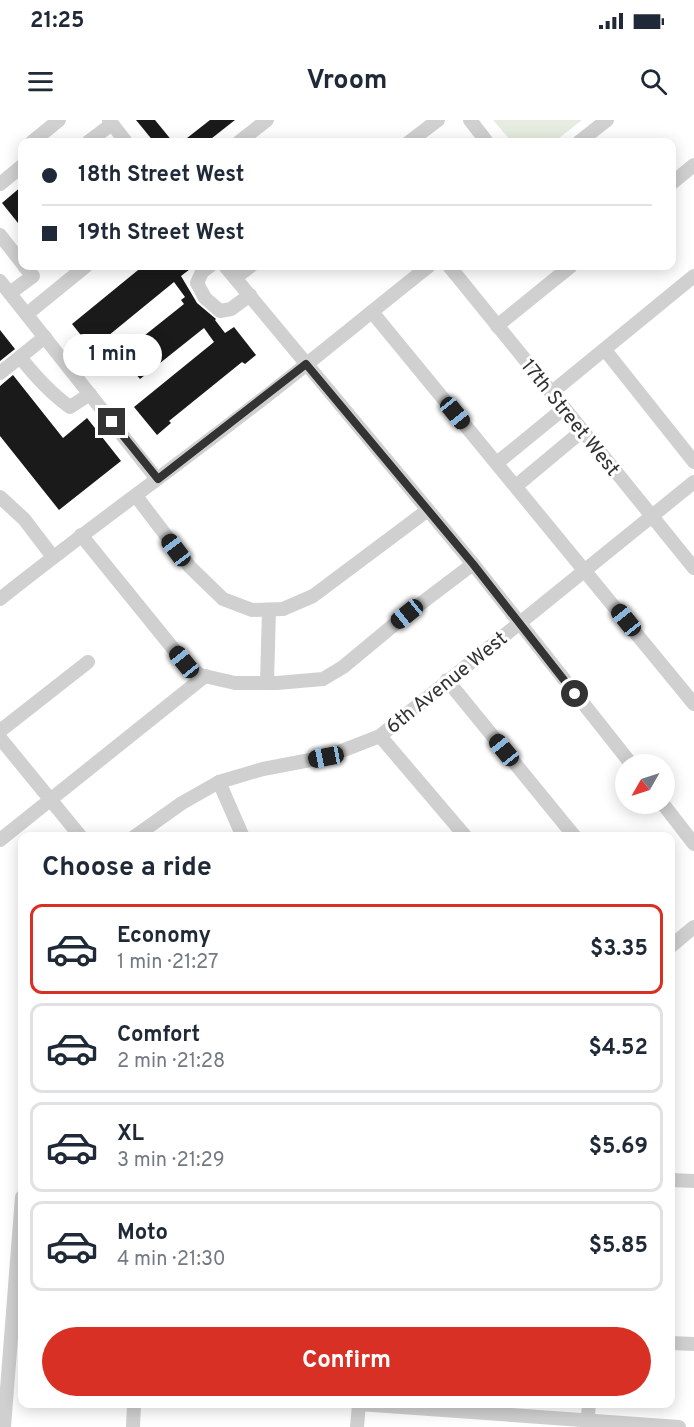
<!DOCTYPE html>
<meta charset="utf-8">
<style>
body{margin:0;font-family:Overpass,sans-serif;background:#f6f6f7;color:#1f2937;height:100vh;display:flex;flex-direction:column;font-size:22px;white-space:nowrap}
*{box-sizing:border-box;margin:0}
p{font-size:20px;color:#747a83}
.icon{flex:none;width:33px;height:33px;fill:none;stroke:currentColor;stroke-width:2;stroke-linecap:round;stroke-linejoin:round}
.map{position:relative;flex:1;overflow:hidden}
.drawer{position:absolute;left:18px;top:712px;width:657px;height:576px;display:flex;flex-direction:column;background:#fff;border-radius:12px;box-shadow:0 3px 15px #0003}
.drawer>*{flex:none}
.banner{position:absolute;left:18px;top:18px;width:658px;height:132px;border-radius:12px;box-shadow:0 3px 15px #0003;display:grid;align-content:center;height:132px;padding:0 24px;background:#fff}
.needle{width:39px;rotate:231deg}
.tools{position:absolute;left:615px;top:634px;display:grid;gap:12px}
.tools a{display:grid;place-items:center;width:60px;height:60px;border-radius:50%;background:#fff;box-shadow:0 3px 15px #0003;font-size:30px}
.end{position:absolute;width:27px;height:27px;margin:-14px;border:8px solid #333;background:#fff;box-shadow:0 0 0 3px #fff}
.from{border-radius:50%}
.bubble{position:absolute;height:42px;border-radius:21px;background:#fff;box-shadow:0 3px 15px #0003;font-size:20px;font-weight:700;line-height:42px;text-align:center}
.car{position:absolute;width:18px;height:36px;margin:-18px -9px;border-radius:8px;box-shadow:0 0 4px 2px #0007;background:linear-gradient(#222 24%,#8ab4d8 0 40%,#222 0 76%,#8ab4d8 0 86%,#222 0)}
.banner b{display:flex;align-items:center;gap:21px;height:57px;font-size:22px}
.banner b+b{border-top:2px solid #e0e1e3}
.banner i{width:15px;height:15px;background:#1f2937}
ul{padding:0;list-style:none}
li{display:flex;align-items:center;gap:18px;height:90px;margin:0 12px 9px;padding:0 12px;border:3px solid #e0e1e3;border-radius:12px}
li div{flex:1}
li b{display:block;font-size:22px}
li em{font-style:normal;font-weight:700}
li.current{border-color:#d93025}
li>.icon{width:54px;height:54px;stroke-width:1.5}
h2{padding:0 24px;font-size:27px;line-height:72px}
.cta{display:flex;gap:12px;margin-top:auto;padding:12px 24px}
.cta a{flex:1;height:69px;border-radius:36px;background:#d93025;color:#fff;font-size:24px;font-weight:700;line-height:69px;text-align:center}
.status{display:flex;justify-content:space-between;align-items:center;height:42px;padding:0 30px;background:#fff;direction:ltr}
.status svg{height:16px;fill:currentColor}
header{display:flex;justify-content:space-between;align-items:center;height:78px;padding:0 24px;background:#fff;font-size:27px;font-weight:700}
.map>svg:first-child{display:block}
</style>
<div class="status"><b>21:25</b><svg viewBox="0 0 49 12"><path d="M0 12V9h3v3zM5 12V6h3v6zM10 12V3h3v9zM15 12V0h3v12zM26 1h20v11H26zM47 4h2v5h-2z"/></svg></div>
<header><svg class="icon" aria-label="menu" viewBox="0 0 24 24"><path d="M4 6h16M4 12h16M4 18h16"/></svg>Vroom<svg class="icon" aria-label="search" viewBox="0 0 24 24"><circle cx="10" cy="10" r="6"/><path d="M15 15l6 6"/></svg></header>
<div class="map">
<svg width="694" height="1307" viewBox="0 0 694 1307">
<rect width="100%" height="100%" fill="#fff"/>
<!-- green -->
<polygon fill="#e6ecdf" points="493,0 582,0 554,22 512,22"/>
<!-- building -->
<g fill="#1a1a1a">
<polygon points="136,0 155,0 173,22 154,22"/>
<polygon points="210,0 235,0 207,22 182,22"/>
<polygon points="22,66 22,108 2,83"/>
<polygon points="143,146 194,146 181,156 197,183 216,199 215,200 225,213 234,207 256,235 245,244 242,242 169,301 171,303 157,315 134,287 214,222 204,208 140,259 120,235 184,184 181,180 185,177 174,162 92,229 72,204"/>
<polygon points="0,210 15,229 0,241"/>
<polygon points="13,255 63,318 87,298 121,341 59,390 0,316 0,266"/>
</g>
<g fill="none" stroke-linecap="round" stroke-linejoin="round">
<!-- minor -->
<g stroke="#d0d0d0" stroke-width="14">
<polyline points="109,0 126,22"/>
<polyline points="470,0 487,22"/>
<polyline points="32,22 59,0"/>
<polyline points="88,22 112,4"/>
<polyline points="239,22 267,0"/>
<polyline points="409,22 438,0"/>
<polyline points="579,22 607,0"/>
<polyline points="672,63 694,45"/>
<polyline points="0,64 22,46"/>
<polyline points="0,115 22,143"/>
<polyline points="210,146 202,152 197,163 205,178 220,191 231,189 250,175"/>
<polyline points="225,146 473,444 632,645"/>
<polyline points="449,146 694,448"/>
<polyline points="235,158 251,146"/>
<polyline points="0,161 157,359"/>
<polyline points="10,173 33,156 24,146"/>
<polyline points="372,192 694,584"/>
<polyline points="27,194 86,146"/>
<polyline points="497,206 571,146"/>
<polyline points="605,230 694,342"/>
<path d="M20 237C35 256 50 273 70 287L90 274"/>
<polyline points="0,253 45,217"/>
<polyline points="551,273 694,156"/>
<polyline points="497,343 563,289"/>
<polyline points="516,366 582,311"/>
<polyline points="136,376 190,447 223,479 252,490 283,489 313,476 428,390"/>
<polyline points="0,377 24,399 53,437"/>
<polyline points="81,415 184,542 200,555 235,563 277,563 323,559 343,547 407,494 473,444"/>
<path d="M0 479C80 415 163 356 243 294 306 246 367 195 429 146"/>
<polyline points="447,560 575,717"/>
<polyline points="267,563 269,490"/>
<polyline points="0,611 88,542"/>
<polyline points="380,616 466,717"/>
<polyline points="0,618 81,717"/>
<polyline points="219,662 243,717"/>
<polyline points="663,684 694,724"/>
<polyline points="134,717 182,683 219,662 263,649 326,637 380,616 694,362"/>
<polyline points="0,720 205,556"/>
<polyline points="670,827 694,807"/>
<polyline points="670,1060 694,1061"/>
<polyline points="670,1223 694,1224"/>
<polyline points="4,1307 22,1077"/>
<polyline points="133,1307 134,1284"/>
<polyline points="357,1307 359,1284 679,1307"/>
<polyline points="587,1307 589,1284"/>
</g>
</g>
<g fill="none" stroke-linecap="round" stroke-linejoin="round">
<!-- route -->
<polyline stroke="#333" stroke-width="8" points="112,302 158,359 306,244 473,444 575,574"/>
</g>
<g text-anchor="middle" stroke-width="6" stroke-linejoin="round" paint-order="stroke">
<!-- street labels -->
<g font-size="20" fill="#333" stroke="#fff">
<text transform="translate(571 297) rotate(51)" y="7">17th Street West</text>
<text transform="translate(446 562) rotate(-39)" y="7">6th Avenue West</text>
</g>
</g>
</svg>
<div class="tools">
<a><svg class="needle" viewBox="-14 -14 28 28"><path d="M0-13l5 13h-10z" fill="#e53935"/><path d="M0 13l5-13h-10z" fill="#747a83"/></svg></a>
</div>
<i class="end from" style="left:575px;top:574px"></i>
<i class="end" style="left:112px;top:302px"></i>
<div class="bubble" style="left:63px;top:214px;width:99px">1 min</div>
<i class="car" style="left:455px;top:293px;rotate:141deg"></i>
<i class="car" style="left:176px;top:430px;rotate:323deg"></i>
<i class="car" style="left:407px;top:494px;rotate:231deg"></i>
<i class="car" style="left:626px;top:500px;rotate:321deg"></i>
<i class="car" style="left:184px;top:542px;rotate:321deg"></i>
<i class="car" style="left:504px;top:630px;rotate:321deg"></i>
<i class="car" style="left:326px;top:637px;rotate:259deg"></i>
<div class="banner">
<b><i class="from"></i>18th Street West</b>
<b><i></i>19th Street West</b>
</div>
<section class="drawer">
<h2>Choose a ride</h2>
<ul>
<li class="current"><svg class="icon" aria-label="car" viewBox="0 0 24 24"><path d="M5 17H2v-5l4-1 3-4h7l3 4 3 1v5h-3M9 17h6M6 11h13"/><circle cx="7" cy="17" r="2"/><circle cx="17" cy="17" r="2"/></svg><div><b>Economy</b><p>1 min · 21:27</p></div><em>$3.35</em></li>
<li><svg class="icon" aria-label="car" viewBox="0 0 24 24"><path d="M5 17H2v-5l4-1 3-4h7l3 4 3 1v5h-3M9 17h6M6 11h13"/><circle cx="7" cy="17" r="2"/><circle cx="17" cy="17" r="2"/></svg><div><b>Comfort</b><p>2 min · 21:28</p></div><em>$4.52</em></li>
<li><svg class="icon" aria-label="car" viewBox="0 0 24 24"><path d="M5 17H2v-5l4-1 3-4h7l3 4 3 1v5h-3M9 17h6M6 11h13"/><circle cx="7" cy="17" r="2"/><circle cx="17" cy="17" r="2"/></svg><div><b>XL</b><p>3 min · 21:29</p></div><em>$5.69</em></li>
<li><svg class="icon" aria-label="car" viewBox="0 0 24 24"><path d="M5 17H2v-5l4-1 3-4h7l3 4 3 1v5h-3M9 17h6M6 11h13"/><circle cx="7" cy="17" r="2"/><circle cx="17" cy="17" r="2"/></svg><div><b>Moto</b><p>4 min · 21:30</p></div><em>$5.85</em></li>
</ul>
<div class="cta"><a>Confirm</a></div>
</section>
</div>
